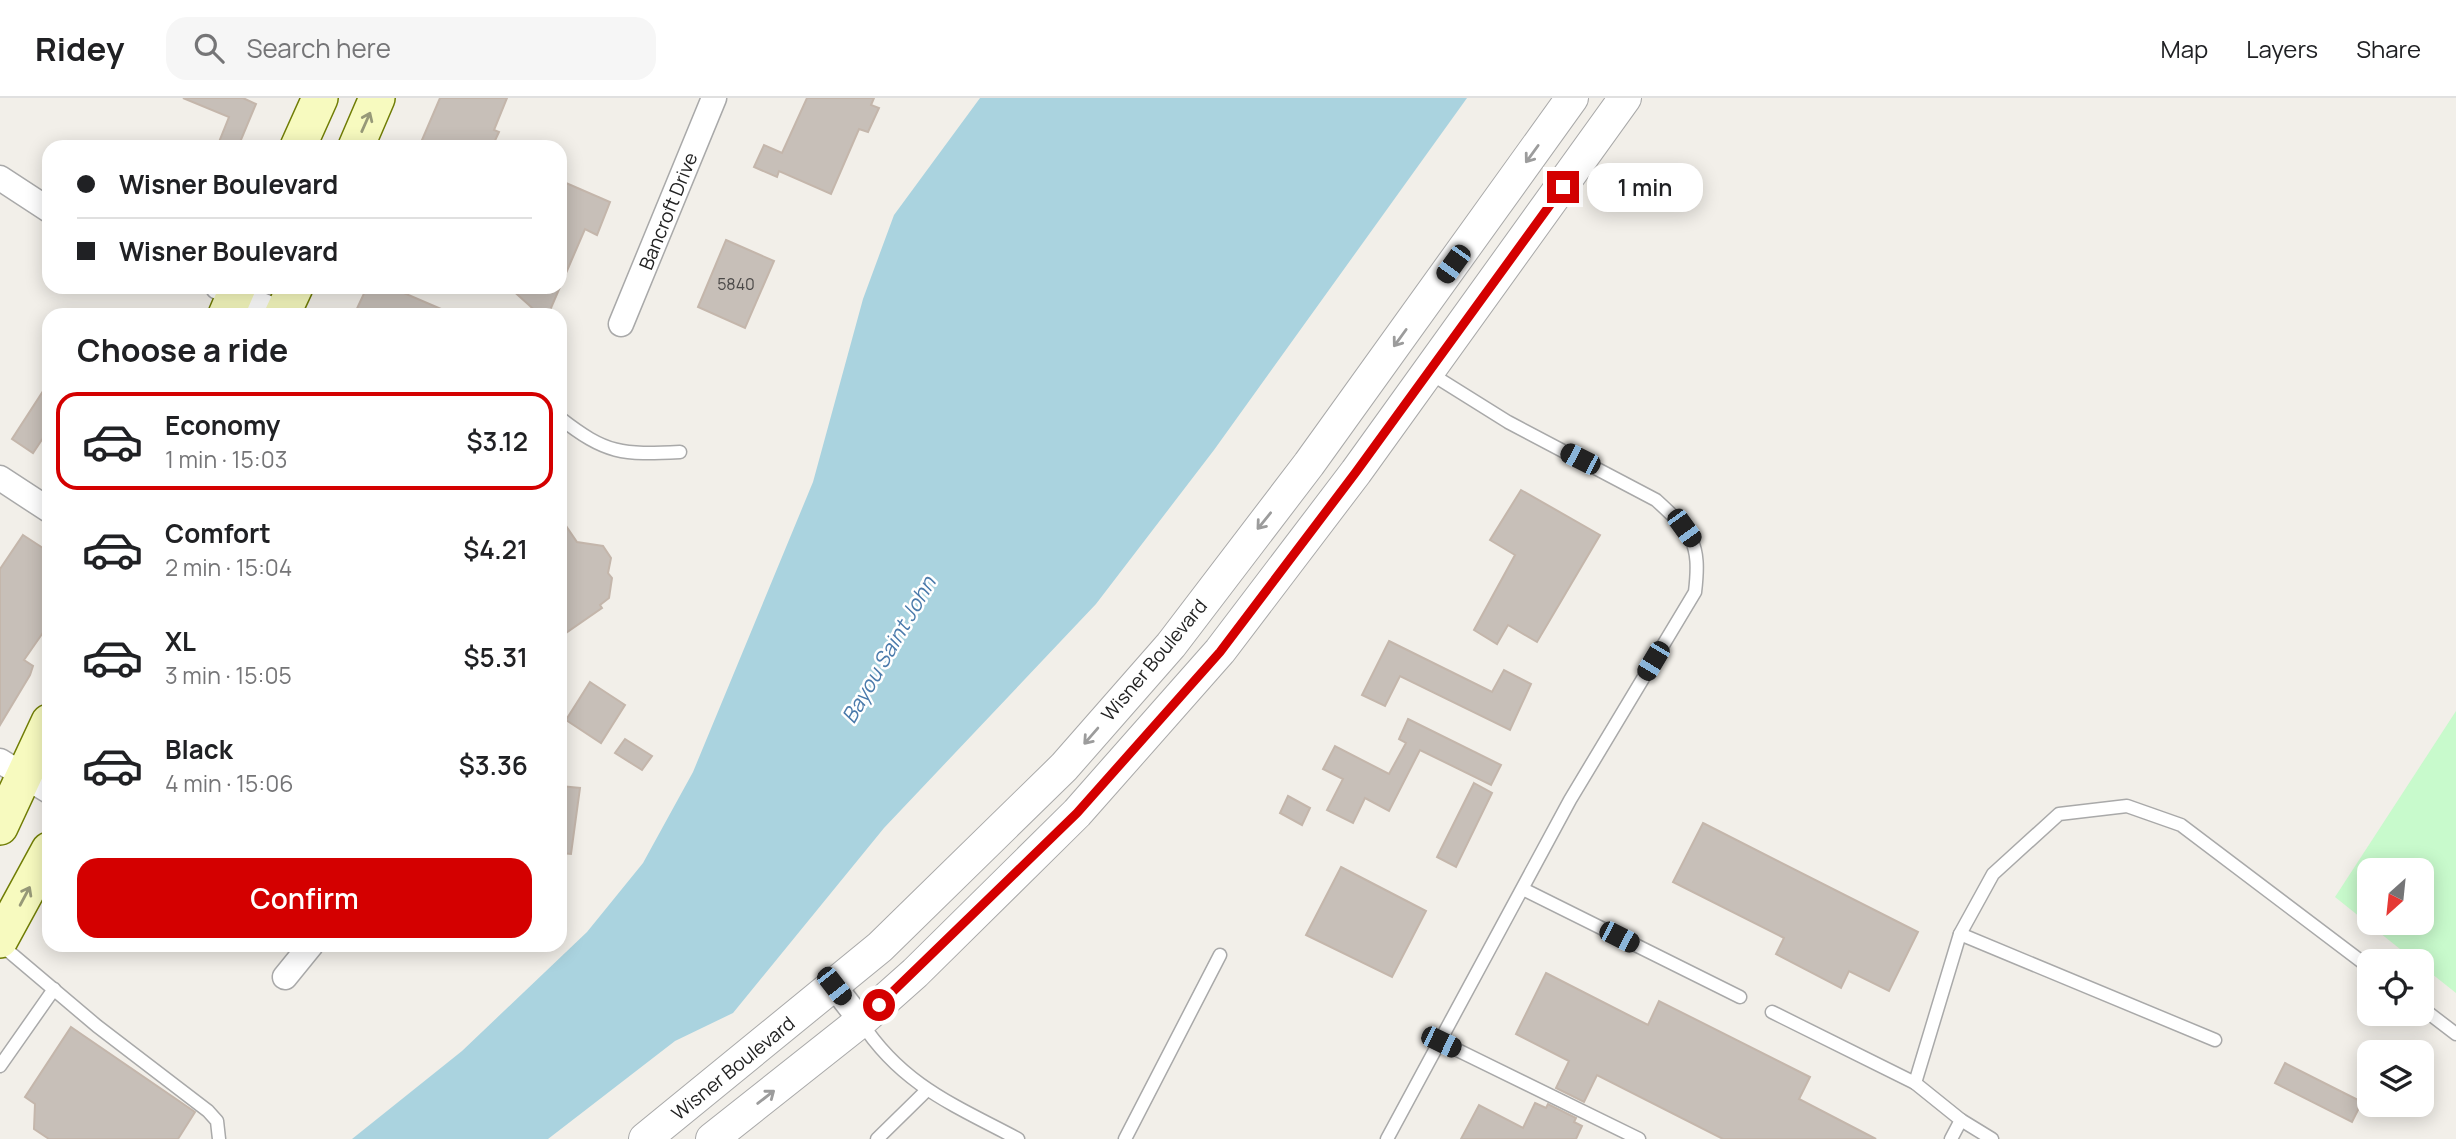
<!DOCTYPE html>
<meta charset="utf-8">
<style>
body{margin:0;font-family:Manrope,sans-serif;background:#f6f6f6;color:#202124;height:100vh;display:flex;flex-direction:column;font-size:26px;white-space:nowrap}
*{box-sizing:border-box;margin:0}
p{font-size:23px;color:#757577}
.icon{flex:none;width:38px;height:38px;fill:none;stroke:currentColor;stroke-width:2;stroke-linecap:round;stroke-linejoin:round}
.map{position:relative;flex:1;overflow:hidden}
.panel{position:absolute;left:42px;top:210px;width:525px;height:644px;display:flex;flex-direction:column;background:#fff;border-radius:21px;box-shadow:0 4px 18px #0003}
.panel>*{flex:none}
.hud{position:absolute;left:42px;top:42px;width:525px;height:154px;border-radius:21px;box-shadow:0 4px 18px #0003;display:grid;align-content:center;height:154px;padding:0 35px;background:#fff}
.needle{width:46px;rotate:207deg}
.tools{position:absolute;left:2357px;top:760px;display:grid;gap:14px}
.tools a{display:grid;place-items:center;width:77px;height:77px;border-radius:14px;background:#fff;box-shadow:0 4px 18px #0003;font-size:35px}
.end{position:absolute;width:32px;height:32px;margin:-16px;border:9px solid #d40000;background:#fff;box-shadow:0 0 0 4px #fff}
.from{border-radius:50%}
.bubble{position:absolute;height:49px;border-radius:21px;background:#fff;box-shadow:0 4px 18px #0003;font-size:23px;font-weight:600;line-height:49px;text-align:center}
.car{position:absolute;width:21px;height:42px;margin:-21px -10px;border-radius:9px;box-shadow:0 0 5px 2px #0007;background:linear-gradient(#222 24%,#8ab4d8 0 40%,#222 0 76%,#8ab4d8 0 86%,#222 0)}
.hud b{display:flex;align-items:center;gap:24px;height:66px;font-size:26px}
.hud b+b{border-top:2px solid #e0e0e0}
.hud i{width:18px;height:18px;background:#202124}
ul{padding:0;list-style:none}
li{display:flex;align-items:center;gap:21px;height:98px;margin:0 14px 10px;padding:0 21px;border:4px solid transparent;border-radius:21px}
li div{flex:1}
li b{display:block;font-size:26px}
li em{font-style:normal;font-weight:600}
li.on{border-color:#d40000}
li>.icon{width:63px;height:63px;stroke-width:1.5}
h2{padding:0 35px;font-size:32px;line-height:84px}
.button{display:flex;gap:14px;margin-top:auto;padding:14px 35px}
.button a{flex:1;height:80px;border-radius:21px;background:#d40000;color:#fff;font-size:28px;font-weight:600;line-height:80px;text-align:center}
header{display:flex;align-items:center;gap:42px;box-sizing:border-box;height:98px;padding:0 35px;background:#fff;border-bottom:2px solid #e0e0e0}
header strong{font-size:33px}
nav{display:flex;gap:38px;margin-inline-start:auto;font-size:24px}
.search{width:490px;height:63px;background:#f6f6f6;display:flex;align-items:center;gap:18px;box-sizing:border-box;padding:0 24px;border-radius:21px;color:#757577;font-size:26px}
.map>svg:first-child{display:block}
</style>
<header>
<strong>Ridey</strong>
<div class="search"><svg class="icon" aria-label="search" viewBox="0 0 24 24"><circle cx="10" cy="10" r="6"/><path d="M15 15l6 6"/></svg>Search here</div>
<nav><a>Map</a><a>Layers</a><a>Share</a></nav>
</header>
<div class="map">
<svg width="2456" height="1041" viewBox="0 0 2456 1041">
<rect width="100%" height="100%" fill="#f2efe9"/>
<!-- park -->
<path fill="#c8facc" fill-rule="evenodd" d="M2456 613V895L2422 868V863H2415L2335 799ZM2370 772H2422V824H2370Z"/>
<!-- water -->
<polygon fill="#aad3df" points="980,0 1467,0 1214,352 1096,506 884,730 733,915 675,943 548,1041 352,1041 462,953 587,834 643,765 693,674 813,384 863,201 894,117"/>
<!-- building -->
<g fill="#c7bfb8" stroke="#c4b6ab" stroke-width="2">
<polygon points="183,0 243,0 256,6 238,49 217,49 229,19"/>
<polygon points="440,0 507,0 494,32 499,34 492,49 419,49"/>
<polygon points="807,0 874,0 871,7 879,10 868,34 859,31 831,96 779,73 777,79 754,69 764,47 782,55"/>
<polygon points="566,85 610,104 597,137 585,131 548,217 540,217 509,189 560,189 560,99"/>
<polygon points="726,142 774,163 745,230 698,209"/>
<polygon points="367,189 390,189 455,217 354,217"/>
<polygon points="49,284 49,331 33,355 12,341"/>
<polygon points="1521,392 1600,437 1537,544 1508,527 1497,546 1474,532 1515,457 1490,442"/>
<polygon points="560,419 577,444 603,448 611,460 608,475 612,480 609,500 600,507 602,510 560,539"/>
<polygon points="23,437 49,454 49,526 24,562 33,568 30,577 0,627 0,471"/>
<polygon points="1389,543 1492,594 1504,572 1531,586 1510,632 1400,578 1385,608 1362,597"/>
<polygon points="590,584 625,607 601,645 566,622"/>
<polygon points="1408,621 1501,667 1491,687 1420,652 1389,713 1365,700 1353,725 1327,712 1343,681 1323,671 1335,648 1389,676 1406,645 1399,641"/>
<polygon points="625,641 652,658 642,672 615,655"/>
<polygon points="1474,685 1492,695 1456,769 1437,759"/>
<polygon points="560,688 580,690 571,756 560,755"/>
<polygon points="1288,698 1310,710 1302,727 1280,715"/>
<polygon points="1703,725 1918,834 1889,893 1849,873 1841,890 1776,856 1784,840 1673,784"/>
<polygon points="1341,769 1426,813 1392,879 1306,837"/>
<polygon points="1546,875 1648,927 1659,903 1810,979 1799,1001 1876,1041 1723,1041 1597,977 1584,1004 1556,990 1569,963 1516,936"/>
<polygon points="71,929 195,1014 178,1041 49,1041 34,1031 35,1006 25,999"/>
<polygon points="2285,965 2362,1004 2352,1024 2275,985"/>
<polygon points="1535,1005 1546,1010 1548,1006 1576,1020 1574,1024 1582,1028 1576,1041 1461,1041 1479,1007 1523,1030"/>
</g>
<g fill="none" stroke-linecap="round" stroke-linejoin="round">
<!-- service casing -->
<g stroke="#a9a9a9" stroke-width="15">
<g id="service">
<path d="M560 320C606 356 622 357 680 354"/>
<polyline points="1523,791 1740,899"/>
<polyline points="1960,836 1993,776 2059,716 2127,708 2181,727 2370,870"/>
<polyline points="0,846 97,928 208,1013 217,1023 219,1041"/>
<polyline points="2422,910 2456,936"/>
<polyline points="1772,914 1915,985"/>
<path d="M861 924C902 987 954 1007 1018 1041"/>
<polyline points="1441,944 1639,1041"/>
<polyline points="0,968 54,891"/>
<polyline points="1961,1022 1992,1041"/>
<polyline points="877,1041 927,992"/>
<polyline points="1125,1041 1220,857"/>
<path d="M1387 1041 1570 702 1695 494C1701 444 1692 435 1656 402L1508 324 1428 274"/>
<polyline points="1951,1041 1961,1022 1915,985 1960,836 2215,942"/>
</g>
</g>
<!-- minor casing -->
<g stroke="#a9a9a9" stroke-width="27">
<g id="minor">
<polyline points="0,80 49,112"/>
<polyline points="218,189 283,216"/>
<polyline points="621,226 714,0"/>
<polyline points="0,380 49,412"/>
<polyline points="0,663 49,693"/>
<polyline points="285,879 311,847"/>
<polyline points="834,888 861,923"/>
</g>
</g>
<!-- tertiary casing -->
<g stroke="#a9a9a9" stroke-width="34">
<g id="tertiary">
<polyline points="645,1041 880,849 1064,669 1171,547 1309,366 1572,0"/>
<polyline points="712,1041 861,923 915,875 1077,715 1220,553 1356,374 1625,0"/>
</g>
</g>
<!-- secondary casing -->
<g stroke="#707d05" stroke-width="38">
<g id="secondary">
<polyline points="298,49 320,0"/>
<polyline points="356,49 377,0"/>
<polyline points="226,217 238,189"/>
<polyline points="282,217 295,189"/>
<polyline points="0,729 49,624"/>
<polyline points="0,842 49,752"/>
</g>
</g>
<!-- service -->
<use href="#service" stroke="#fff" stroke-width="12"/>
<!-- minor -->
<use href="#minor" stroke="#fff" stroke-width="24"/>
<!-- tertiary -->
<use href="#tertiary" stroke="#fff" stroke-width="32"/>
<!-- secondary -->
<use href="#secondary" stroke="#f7fabf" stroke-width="35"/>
</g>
<!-- one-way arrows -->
<defs><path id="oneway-shaft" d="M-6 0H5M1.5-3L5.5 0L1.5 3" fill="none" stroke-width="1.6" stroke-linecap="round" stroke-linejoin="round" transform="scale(1.75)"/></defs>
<g stroke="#979978">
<use href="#oneway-shaft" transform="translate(366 24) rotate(-66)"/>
<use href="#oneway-shaft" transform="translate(25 798) rotate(-62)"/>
</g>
<g stroke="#9c9c9c">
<use href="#oneway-shaft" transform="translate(1532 56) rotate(126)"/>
<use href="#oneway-shaft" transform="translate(1400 240) rotate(126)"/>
<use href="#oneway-shaft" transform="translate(1264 423) rotate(129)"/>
<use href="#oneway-shaft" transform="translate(1091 638) rotate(131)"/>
<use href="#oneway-shaft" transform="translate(766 999) rotate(-38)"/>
</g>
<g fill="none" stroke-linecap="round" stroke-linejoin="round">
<!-- route -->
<polyline stroke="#d40000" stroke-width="9" points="879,907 1077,715 1220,554 1356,374 1563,89"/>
</g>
<g text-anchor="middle" stroke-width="5" stroke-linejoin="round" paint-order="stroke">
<!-- number labels -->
<g font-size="16" fill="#4b4948">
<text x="736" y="192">5840</text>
</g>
<!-- street labels -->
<g font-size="19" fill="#222" stroke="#fff">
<text transform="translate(668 113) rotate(-68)" y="7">Bancroft Drive</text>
<text transform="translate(1154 562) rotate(-50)" y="7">Wisner Boulevard</text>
<text transform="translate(733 970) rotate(-39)" y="7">Wisner Boulevard</text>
</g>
<!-- water labels -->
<g font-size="21" font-style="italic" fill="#4a7aab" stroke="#fff">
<text transform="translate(889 552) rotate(-60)" y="7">Bayou Saint John</text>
</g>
</g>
</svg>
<div class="tools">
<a><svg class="needle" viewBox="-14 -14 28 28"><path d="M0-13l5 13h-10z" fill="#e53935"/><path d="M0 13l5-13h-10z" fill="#757577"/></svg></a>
<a><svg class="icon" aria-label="locate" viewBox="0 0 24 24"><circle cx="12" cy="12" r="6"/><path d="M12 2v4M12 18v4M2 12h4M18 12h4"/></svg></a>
<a><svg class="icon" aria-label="layers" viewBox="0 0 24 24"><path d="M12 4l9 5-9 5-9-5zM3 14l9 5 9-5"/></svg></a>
</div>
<i class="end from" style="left:879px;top:907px"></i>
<i class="end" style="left:1563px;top:89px"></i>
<div class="bubble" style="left:1587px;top:65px;width:116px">1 min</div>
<i class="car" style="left:1453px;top:166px;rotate:216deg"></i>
<i class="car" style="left:1580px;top:361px;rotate:297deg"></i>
<i class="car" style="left:1684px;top:430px;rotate:144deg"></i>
<i class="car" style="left:1653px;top:563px;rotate:211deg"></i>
<i class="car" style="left:1619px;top:839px;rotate:117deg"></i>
<i class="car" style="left:834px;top:888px;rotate:142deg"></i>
<i class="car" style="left:1441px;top:944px;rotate:116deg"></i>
<div class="hud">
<b><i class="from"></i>Wisner Boulevard</b>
<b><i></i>Wisner Boulevard</b>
</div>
<section class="panel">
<h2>Choose a ride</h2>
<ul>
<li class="on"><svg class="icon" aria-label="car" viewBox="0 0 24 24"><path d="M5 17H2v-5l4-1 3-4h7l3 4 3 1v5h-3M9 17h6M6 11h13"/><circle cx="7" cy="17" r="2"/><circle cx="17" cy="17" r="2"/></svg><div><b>Economy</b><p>1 min · 15:03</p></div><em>$3.12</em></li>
<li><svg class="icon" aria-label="car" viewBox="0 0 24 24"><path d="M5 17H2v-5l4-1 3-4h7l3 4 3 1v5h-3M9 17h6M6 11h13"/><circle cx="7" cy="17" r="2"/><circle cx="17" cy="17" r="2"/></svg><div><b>Comfort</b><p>2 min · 15:04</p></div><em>$4.21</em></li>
<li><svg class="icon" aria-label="car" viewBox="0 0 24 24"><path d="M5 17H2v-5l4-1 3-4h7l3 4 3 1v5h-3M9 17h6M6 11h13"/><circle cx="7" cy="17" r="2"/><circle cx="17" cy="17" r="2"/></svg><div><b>XL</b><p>3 min · 15:05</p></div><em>$5.31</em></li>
<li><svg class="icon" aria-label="car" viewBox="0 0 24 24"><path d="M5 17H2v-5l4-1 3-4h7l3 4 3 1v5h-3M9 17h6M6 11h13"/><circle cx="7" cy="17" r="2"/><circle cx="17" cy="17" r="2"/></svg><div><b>Black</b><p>4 min · 15:06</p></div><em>$3.36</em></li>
</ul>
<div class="button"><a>Confirm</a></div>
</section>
</div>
